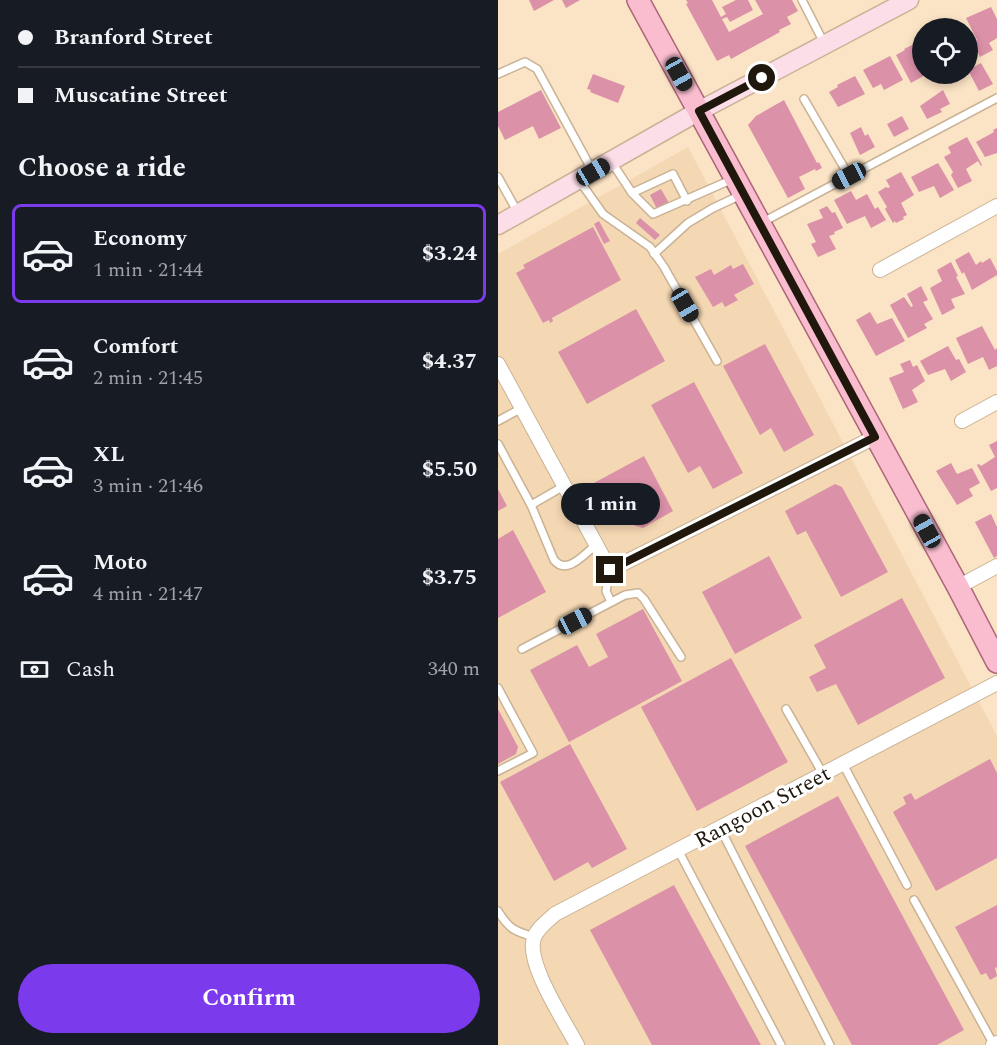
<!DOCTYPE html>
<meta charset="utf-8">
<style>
body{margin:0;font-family:Spectral,serif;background:#20242c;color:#f1f3f6;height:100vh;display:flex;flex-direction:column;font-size:22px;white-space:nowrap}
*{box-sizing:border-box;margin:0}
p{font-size:20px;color:#9ea1a6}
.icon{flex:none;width:33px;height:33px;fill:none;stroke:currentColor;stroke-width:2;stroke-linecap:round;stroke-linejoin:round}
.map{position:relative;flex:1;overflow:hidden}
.side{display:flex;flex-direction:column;background:#171b24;width:498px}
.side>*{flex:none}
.banner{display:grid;align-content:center;height:132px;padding:0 18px;background:#171b24}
.controls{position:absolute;left:414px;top:18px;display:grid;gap:12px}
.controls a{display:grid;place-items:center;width:66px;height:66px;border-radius:50%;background:#171b24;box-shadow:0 3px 9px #0003;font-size:30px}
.end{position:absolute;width:27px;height:27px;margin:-14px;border:8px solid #20180d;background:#fff;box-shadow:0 0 0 3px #fff}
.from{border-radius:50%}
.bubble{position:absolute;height:42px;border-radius:21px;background:#171b24;box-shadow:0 3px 9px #0003;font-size:20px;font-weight:700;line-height:42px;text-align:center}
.car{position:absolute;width:18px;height:36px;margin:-18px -9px;border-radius:8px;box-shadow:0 0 4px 2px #0007;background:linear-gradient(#222 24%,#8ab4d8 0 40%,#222 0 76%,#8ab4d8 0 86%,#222 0)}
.banner b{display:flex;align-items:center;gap:21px;height:57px;font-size:22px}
.banner b+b{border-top:2px solid #363941}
.banner i{width:15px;height:15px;background:#f1f3f6}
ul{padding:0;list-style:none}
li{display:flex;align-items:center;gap:18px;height:99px;margin:0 12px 9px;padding:0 6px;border:3px solid transparent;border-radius:9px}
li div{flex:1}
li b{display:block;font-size:22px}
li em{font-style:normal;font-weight:700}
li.active{border-color:#7c3aed}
li>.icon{width:54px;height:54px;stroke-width:1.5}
h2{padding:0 18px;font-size:27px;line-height:72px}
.pay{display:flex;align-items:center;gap:15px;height:66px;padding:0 18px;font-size:22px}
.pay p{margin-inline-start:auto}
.cta{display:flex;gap:12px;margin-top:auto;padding:12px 18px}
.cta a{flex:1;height:69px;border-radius:36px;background:#7c3aed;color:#fff;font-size:24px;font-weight:700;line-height:69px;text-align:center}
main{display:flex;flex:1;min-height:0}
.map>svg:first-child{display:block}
</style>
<main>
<section class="side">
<div class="banner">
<b><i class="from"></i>Branford Street</b>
<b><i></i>Muscatine Street</b>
</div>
<h2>Choose a ride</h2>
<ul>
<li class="active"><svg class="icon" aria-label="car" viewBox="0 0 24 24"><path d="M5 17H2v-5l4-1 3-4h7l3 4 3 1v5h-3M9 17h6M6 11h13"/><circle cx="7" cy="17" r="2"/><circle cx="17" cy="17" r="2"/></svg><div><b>Economy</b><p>1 min · 21:44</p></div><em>$3.24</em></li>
<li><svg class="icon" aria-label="car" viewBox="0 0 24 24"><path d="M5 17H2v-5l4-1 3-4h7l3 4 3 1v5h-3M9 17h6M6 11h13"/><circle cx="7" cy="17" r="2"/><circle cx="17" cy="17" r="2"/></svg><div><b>Comfort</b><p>2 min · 21:45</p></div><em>$4.37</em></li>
<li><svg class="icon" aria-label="car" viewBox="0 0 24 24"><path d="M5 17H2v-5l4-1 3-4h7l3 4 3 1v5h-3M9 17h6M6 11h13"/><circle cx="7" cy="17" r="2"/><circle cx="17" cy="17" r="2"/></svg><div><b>XL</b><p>3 min · 21:46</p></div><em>$5.50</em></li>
<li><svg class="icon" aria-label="car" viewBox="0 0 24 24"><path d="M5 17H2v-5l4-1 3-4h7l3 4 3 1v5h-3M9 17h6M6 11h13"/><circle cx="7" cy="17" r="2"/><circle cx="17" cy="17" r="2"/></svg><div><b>Moto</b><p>4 min · 21:47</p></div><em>$3.75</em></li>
</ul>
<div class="pay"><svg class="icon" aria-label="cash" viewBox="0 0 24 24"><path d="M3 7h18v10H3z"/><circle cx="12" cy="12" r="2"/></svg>Cash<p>340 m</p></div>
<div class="cta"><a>Confirm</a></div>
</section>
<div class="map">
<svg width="499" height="1045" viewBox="0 0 499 1045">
<rect width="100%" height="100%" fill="#fbe3c5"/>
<!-- built -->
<polygon fill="#f4d7b3" points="190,147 499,736 499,1045 0,1045 0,254"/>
<!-- building -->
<g fill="#db91a8">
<polygon points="31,0 56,0 36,11"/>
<polygon points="64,0 82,0 68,8"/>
<polygon points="188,0 214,0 223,17 228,14 224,7 238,0 250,0 255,10 232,22 229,17 224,19 231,32 265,14 257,0 294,0 300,11 289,17 293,24 281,30 282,32 233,59 231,55 219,61 188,4 190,3"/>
<polygon points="493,7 499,19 499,38 491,43 495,50 482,57 475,42 479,40 468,18"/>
<polygon points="424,40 424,74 429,74 413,83 398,55 407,50 406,49"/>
<polygon points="392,56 405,80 386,90 383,84 375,88 365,70"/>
<polygon points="483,63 495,84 481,91 470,70"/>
<polygon points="95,74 127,86 120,103 92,92 93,90 89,89"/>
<polygon points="357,76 367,94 340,107 331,92 340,87 339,85"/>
<polygon points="43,90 63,128 41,139 35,126 7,140 0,126 0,112"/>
<polygon points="445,90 452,104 442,109 444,112 429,119 422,106"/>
<polygon points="286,100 319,163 321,162 324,168 318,171 317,169 301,177 307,189 290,198 250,125 258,116"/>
<polygon points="404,116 411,129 396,137 389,124"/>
<polygon points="363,127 367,136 370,134 377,147 362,155 352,133"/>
<polygon points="499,128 499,153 487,157 478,142 496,132 495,130"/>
<polygon points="469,137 484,165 483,166 480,161 468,169 474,181 460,188 453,175 455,172 446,157 453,153 450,147"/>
<polygon points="440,163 456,190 442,198 436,186 421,192 413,177"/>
<polygon points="403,172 416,195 403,203 409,215 405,217 406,219 398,223 397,221 395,223 387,209 389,207 380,192 388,187 390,188 392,187 388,180"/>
<polygon points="163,189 171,203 159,209 152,195"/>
<polygon points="353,191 358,200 369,194 377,209 380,207 388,220 373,228 367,216 349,224 336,200"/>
<polygon points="329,206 334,213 337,212 345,228 336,232 337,234 331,236 338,249 320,257 313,244 318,242 309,224 325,218 321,210"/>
<polygon points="142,218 162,235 157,240 138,223"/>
<polygon points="101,221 112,241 106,244 96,224"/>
<polygon points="95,227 123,280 54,318 55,321 52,323 51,320 45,323 18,273 27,268 25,265"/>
<polygon points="471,252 478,265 483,261 484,263 492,258 499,271 499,275 474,290 466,272 464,274 457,260"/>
<polygon points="453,262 460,276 458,277 467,294 453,299 457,308 444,315 432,288 444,281 439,270"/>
<polygon points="245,264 256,284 236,295 240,300 227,307 224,302 215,307 197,277 213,269 216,275 233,265 235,269"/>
<polygon points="423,286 430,300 425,302 435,319 426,324 429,328 410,338 392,305 406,297 413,307 415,306 409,294"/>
<polygon points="138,309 167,361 89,404 60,352"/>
<polygon points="372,312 379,324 394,318 407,341 378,356 358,320"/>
<polygon points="484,326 497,350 499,348 499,366 491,370 485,357 470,364 458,338"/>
<polygon points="267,344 316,435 286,452 273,428 262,435 225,366"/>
<polygon points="450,346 458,360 461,359 468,372 453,381 447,369 430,375 422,361"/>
<polygon points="412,360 415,367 419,365 427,381 414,390 420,402 405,409 391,378 406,372 402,364"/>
<polygon points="196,382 245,473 215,489 202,466 190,473 153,405"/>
<polygon points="499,441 499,488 493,491 479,465 481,464 483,466 497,457 491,445"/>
<polygon points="146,456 175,511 145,528 112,518 94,484"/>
<polygon points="453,463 459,474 474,468 482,483 471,489 475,496 459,505 438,471"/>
<polygon points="337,484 344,487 390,572 343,597 308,531 299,535 287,511"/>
<polygon points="0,489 9,506 0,511"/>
<polygon points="493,514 499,527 499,556 496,558 477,522"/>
<polygon points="15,530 48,592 0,618 0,539"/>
<polygon points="271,556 304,618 237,654 204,592"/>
<polygon points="404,598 447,678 360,725 338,684 319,692 311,677 328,668 316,645"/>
<polygon points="145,609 184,681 71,742 32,670 79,645 91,667 110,657 98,634"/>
<polygon points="233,658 290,762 199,811 143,707"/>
<polygon points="0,709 20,747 18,754 0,764"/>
<polygon points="72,744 129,849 94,868 90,862 56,881 2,782"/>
<polygon points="492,759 499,773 499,858 438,891 395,812 408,804 405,797 413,793 417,800"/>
<polygon points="340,796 466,1030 439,1045 354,1045 247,846"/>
<polygon points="176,885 263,1045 154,1045 92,930"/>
<polygon points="499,905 499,967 497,968 499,976 492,980 488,973 483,975 457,927"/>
</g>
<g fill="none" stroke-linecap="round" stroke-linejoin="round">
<!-- lane casing -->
<g stroke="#c9b295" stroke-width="10">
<g id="lane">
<polyline points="304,0 326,43"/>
<polyline points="0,74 27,62 39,69 94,170"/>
<polyline points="306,99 351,176"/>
<polyline points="113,161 134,193 175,174 189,201"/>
<polyline points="0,177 19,211"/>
<polyline points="81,180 105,214 152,247 166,267 219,361"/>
<polyline points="134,193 155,214 235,179"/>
<polyline points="265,222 499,98"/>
<polyline points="156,254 190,223 215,208 243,195"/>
<polyline points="0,421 24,408"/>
<path d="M0 444 33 505 56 560C69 576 86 554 98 545"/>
<polyline points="33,505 66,486"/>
<polyline points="112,570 108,591 113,602"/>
<polyline points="24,649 127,595 140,593 146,599 183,657"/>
<polyline points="0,688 35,753 0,771"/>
<polyline points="288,709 325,774"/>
<polyline points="345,764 409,885"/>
<polyline points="222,828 332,1045"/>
<polyline points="180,850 283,1045"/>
<polyline points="416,900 496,1045"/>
<path d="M0 911C11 929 16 931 36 937"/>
</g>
</g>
<!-- street casing -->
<g stroke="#c9b295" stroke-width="16">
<g id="street">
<polyline points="382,270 499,206"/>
<polyline points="0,364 112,570 377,437"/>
<polyline points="464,421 499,402"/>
<polyline points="460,587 499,566"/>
<path d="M79 1045C67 1022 27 962 36 938 39 928 50 921 57 914L499 683"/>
<polyline points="495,1045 499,1043"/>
</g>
</g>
<!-- secondary casing -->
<g stroke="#c9b295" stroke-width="21">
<polyline id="secondary" points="0,225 201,111 411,0"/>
</g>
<!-- primary casing -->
<g stroke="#ab6778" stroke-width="24">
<polyline id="primary" points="140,0 460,587 499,662"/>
</g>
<!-- lane -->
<use href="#lane" stroke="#fff" stroke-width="7"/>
<!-- street -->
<use href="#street" stroke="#fff" stroke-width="14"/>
<!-- secondary -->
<use href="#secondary" stroke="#fcdee8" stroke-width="18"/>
<!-- primary -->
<use href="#primary" stroke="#fabdd0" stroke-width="21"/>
</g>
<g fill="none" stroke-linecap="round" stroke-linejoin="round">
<!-- route -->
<polyline stroke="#20180d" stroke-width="8" points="112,570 377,437 201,111 264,78"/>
</g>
<g text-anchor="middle" stroke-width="6" stroke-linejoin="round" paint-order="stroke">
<!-- street labels -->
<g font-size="22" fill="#20180d" stroke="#fff">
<text transform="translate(264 806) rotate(-28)" y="8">Rangoon Street</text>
</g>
</g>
</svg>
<div class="controls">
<a><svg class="icon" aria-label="locate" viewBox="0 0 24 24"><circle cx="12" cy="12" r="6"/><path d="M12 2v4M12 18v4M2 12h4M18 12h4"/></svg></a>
</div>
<i class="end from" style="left:264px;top:78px"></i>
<i class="end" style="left:112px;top:570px"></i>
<div class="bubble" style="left:63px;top:483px;width:99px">1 min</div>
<i class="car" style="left:181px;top:74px;rotate:151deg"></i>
<i class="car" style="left:95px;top:172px;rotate:60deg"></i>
<i class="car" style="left:351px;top:176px;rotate:242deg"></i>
<i class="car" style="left:187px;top:305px;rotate:150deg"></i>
<i class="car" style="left:429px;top:531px;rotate:331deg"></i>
<i class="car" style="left:77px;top:621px;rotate:62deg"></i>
</div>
</main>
